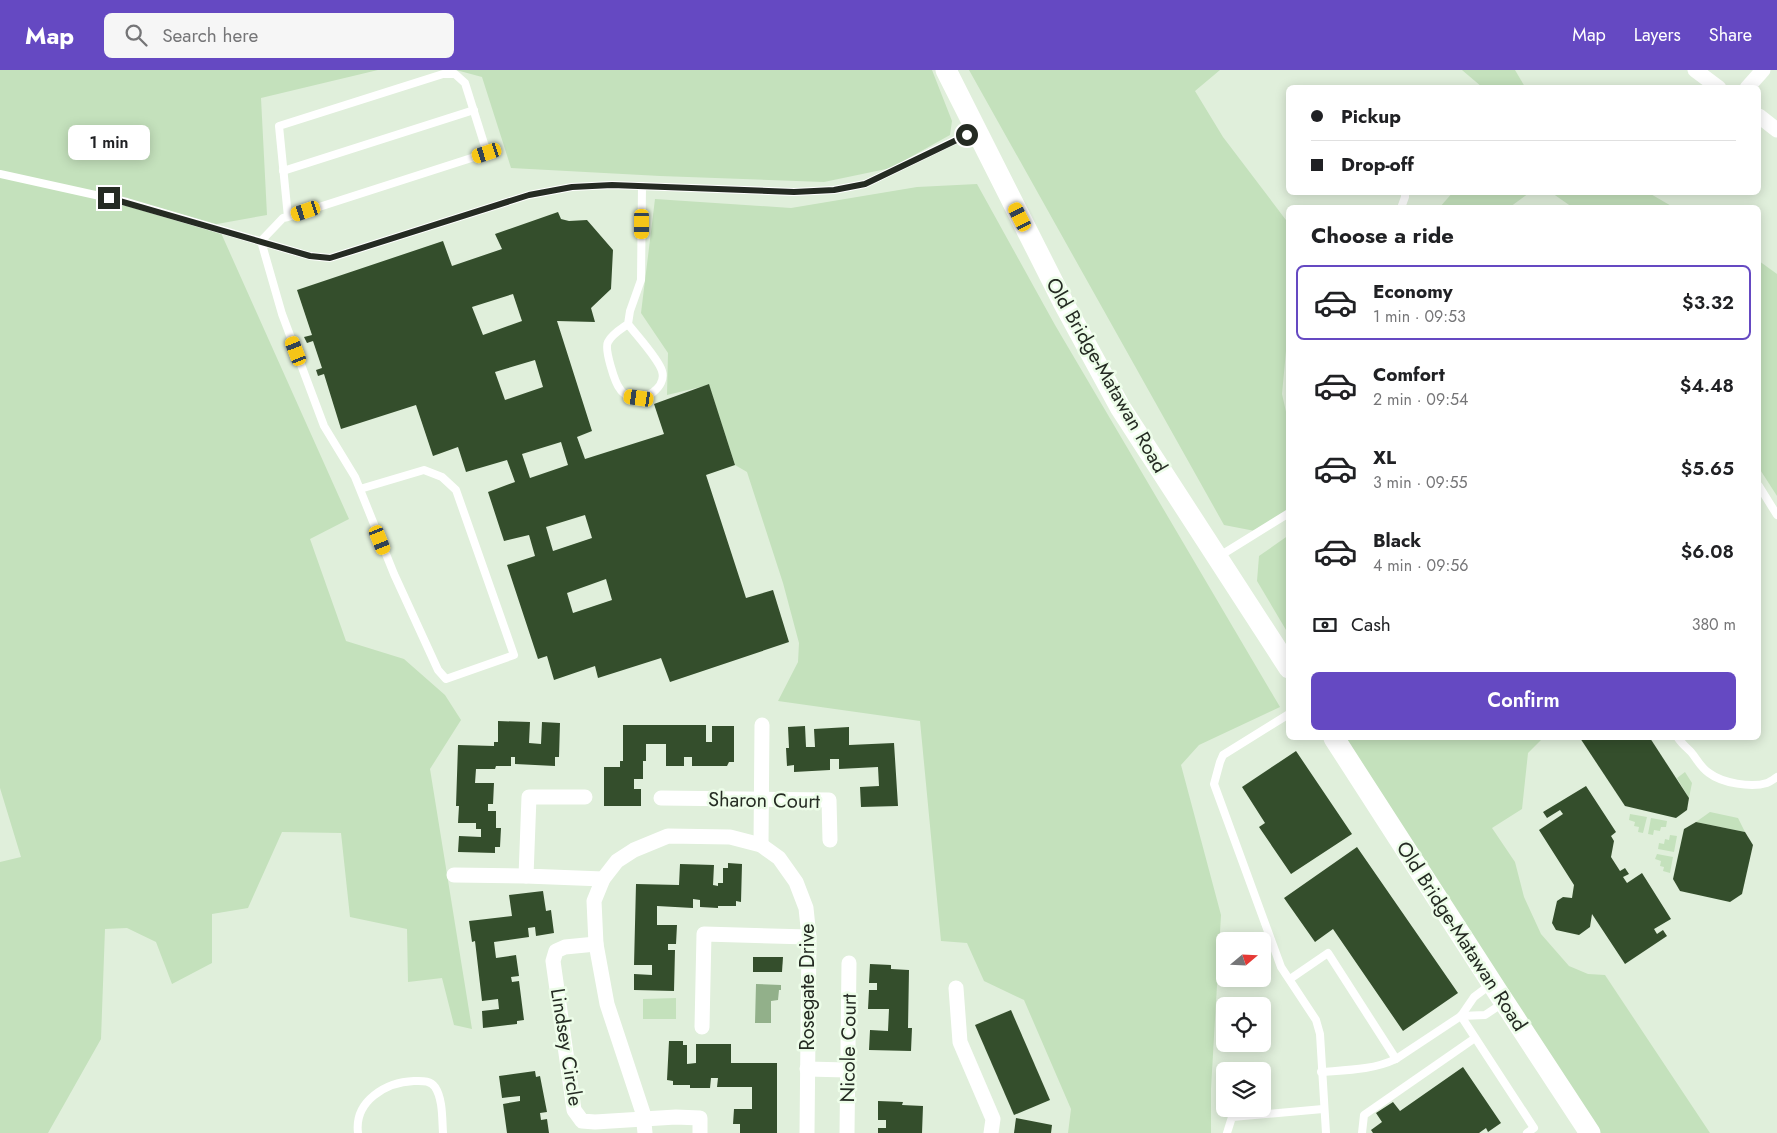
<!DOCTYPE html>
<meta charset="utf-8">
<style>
body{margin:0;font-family:Jost,sans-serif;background:#f6f6f6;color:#202124;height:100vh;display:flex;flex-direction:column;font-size:19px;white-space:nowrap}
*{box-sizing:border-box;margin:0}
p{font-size:16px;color:#757577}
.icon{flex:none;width:28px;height:28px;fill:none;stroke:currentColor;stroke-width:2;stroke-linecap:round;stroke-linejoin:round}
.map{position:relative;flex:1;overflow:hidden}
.side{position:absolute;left:1286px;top:135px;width:475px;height:535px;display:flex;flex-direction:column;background:#fff;border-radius:8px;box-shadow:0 2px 12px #0003}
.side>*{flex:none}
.banner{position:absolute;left:1286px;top:15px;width:475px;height:110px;border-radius:8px;box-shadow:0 2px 12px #0003;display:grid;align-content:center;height:110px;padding:0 25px;background:#fff}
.needle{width:32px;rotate:71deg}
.fabs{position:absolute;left:1216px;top:862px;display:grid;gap:10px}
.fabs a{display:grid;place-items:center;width:55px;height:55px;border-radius:8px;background:#fff;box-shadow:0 2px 12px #0003;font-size:25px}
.end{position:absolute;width:22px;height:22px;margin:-11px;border:6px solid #252b23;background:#fff;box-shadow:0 0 0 2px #fff}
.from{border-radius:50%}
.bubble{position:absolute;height:35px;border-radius:8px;background:#fff;box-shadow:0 2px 12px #0003;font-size:16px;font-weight:600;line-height:35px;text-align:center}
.car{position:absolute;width:15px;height:30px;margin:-15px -8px;border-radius:6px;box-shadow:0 0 4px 1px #0007;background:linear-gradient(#f5c518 24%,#345 0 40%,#f5c518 0 76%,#345 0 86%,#f5c518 0)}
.banner b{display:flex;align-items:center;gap:18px;height:48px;font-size:19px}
.banner b+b{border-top:1px solid #e0e0e0}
.banner i{width:12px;height:12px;background:#202124}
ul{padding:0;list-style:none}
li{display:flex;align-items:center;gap:15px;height:75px;margin:0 10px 8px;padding:0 15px;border:2px solid transparent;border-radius:8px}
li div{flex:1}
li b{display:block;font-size:19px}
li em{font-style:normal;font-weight:600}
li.on{border-color:#6549c2}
li>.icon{width:45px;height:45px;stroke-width:1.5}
h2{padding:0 25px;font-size:22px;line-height:60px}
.pay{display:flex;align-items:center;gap:12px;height:55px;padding:0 25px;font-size:19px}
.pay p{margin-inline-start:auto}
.button{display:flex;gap:10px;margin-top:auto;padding:10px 25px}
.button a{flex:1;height:58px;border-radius:8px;background:#6549c2;color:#fff;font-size:20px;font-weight:600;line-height:58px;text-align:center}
header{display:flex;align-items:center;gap:30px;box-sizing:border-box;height:70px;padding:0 25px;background:#6549c2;color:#fff}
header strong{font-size:24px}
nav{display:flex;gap:28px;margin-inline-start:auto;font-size:18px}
.search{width:350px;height:45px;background:#f6f6f6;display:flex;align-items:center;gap:12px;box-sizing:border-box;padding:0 18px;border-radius:8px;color:#757577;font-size:19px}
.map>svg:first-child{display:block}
</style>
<header>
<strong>Map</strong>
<div class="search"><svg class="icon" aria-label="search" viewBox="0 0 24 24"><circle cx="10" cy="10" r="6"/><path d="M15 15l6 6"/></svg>Search here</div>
<nav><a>Map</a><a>Layers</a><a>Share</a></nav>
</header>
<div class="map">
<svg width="1777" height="1063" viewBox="0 0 1777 1063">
<rect width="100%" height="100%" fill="#e0efdb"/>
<!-- green -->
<g fill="#c4e1bc">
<polygon points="0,0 378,0 261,28 267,145 217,154 349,449 310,469 346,571 404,589 445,625 461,650 430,699 472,959 454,955 442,908 408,912 407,859 350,847 341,763 282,762 248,838 212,844 212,893 172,914 156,872 127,858 105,859 101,969 48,1063 0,1063 0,792 21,787 0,718"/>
<polygon points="456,0 932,0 952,51 950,65 891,98 824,112 660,106 511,98 482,7"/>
<polygon points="969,0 1220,0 1195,21 1223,67 1289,154 1289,277 1286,281 1282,324 1289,355 1289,441 1255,461 1224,455"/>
<polygon points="1462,0 1515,0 1525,17 1482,17"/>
<polygon points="977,114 1055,255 1280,637 1199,675 1181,695 1221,845 1211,1019 1211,1063 1068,1063 1071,1039 1024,930 984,911 967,873 941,871 920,651 778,631 798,592 799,573 783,513 747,402 735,395 709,315 667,325 668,283 641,243 655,129 791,138 917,117"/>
<polygon points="1453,122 1529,122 1529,123 1510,137 1440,137"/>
<polygon points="1552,123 1649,123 1673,137 1572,137"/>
<polygon points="1759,191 1777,204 1777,426 1759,398"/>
<polygon points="1289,465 1289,565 1257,511 1259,486"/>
<polygon points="1334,668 1543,668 1528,683 1522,739 1492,758 1515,792 1524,827 1541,864 1569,896 1588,904 1605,905 1710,1063 1590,1063"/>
<polygon points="1685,702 1692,713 1689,728 1677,708"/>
<polygon points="1710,742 1738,748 1745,762 1696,752"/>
<polygon points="1630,744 1647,747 1643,763 1638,762 1639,757 1634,756 1635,752 1629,750"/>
<polygon points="1651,748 1667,751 1666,757 1661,757 1660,761 1654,760 1653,765 1648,764"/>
<polygon points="1670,765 1677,766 1674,782 1658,779 1659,773 1664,774 1665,769 1669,770"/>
<polygon points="1657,784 1673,787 1670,803 1663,801 1664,797 1660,796 1661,791 1655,789"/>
<polygon points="676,928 676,949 643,949 643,929"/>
</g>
<!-- water -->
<polygon fill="#92b08a" points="756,914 781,915 781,920 779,920 778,930 771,931 771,953 755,953"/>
<!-- building -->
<g fill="#344e2c" fill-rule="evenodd">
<path d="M558 142 561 149 569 151 587 150 613 180 611 219 591 238 595 252 557 251 592 361 577 367 585 389 664 364 654 334 709 314 735 395 706 405 746 528 773 520 789 572 670 612 661 588 598 608 595 596 554 610 547 586 538 589 507 495 535 486 529 465 504 471 488 422 515 412 507 390 466 402 458 377 433 386 416 335 341 359 324 304 318 306 316 300 322 298 313 271 307 273 304 267 312 265 297 220 443 171 452 196 502 179 495 164ZM513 224 522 251 483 265 472 237ZM535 290 543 317 505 330 495 302ZM561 372 568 395 530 408 522 384ZM585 445 592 468 553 481 546 457ZM606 509 612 530 573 543 567 523Z"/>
<polygon points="498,651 530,652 529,673 541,674 542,652 560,653 559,687 555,687 555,696 515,694 515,687 511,687 511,696 496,696 495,699 476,699 475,713 494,713 493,734 488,734 488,741 496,741 496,758 501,758 500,777 495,777 495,783 458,782 459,766 481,767 481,759 476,759 476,753 458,753 459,736 456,736 458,675 494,676 494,672 498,672"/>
<polygon points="623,655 706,655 706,672 712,672 712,656 734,656 734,692 729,692 727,696 692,696 692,687 684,687 684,696 666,696 666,674 646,674 646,691 643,691 643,709 634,709 634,719 641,719 641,736 604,736 604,697 620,697 620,691 623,691"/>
<polygon points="805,656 806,677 815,677 814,659 849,657 849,675 894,673 898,736 861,737 860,717 879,716 878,697 839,699 839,689 830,689 830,700 794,702 794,695 787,696 786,678 789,678 788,657"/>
<polygon points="1580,668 1650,668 1689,728 1687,740 1676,748 1625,736"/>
<polygon points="1296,681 1352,764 1291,804 1259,757 1265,753 1242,717"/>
<polygon points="1586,716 1616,762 1611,766 1614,771 1611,787 1620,801 1625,798 1629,804 1623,807 1627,813 1642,803 1671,849 1654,859 1657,864 1663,860 1667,866 1625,894 1592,844 1590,857 1579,865 1556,860 1552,853 1557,831 1563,827 1572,828 1574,815 1539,760 1563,744 1560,740 1547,748 1543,742"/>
<polygon points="1696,752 1745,762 1753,775 1742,824 1730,832 1680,821 1673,809 1684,759"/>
<polygon points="1357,777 1458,923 1403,961 1333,859 1315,872 1284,828"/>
<polygon points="728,793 742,794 741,832 736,831 736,836 718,836 718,838 700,837 700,830 693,829 693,838 657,836 657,855 677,855 676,874 668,874 668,880 675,880 674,921 634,920 634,904 652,905 652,895 634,895 636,814 679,815 680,794 714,795 713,815 718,816 718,813 723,813 723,798 728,798"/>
<polygon points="543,821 546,841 551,840 554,863 536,866 535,857 528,858 529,867 494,872 496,888 516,885 519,906 511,907 512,912 519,911 524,950 517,951 517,954 483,958 482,941 499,939 498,929 482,931 475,871 472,872 469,851 512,846 509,825"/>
<polygon points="753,887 783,887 782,902 753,902"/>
<polygon points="870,894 891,895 891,899 909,900 908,958 912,958 911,981 869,980 870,960 888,961 889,939 868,939 869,920 877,920 877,913 869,913"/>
<polygon points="1011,940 1050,1030 1014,1045 975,955"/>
<polygon points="669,971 683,971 683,975 687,975 687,994 696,993 696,974 731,974 731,993 777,993 777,1063 740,1063 740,1054 733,1054 734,1039 752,1039 752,1017 717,1017 718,1008 711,1008 710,1018 690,1018 690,1015 673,1015 673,1011 667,1010"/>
<polygon points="1463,997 1501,1053 1488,1062 1486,1058 1479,1063 1373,1063 1371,1060 1382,1052 1376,1043 1393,1032 1400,1041"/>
<polygon points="535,1001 536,1007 540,1006 547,1042 540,1043 541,1050 547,1049 549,1063 507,1063 503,1034 520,1031 520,1026 502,1028 499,1006"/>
<polygon points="878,1031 903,1032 902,1035 923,1036 922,1063 878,1063 878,1058 886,1058 886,1050 878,1050"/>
<polygon points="1016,1048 1052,1055 1051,1063 1014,1063"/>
</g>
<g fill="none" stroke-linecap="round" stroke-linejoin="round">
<!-- lane -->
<g stroke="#fff" stroke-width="8">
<polyline points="283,101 474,40"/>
<polyline points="0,104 127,132 310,186 330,188 529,125 572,117 612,115 794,122 834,120 865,114 976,60"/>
<polyline points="1401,138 1405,127 1405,122"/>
<polyline points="261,171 282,244 324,356 355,407 394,504 438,600 446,609 514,585 456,420 442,407 424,400 360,419"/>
<polyline points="261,171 283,148 288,147 487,83 465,13 455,4 443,4 279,56 288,147"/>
<path d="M628 254C637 266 658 288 662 301 667 317 644 333 629 327 626 325 621 321 620 319 615 313 604 279 608 272 612 264 621 259 628 254L630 241 641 210 642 116"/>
<polyline points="1759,416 1777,445"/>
<polyline points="1218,487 1289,443"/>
<polyline points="1289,644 1223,685 1220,692 1214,714 1281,897 1316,950 1320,964 1326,1063"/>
<path d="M1678 668C1682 674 1686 677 1691 682 1697 689 1701 698 1709 703 1722 713 1751 718 1767 713 1770 712 1774 709 1777 707"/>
<polyline points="1290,909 1328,883 1396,989"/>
<polyline points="1461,946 1534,1058 1527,1063"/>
<polyline points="1461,946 1485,945 1503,933"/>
<path d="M1321 1002C1347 1000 1373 1000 1396 989L1461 946 1474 927 1490 915"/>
<path d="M358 1063C354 1031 386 1012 414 1011 422 1011 430 1010 435 1017 443 1029 442 1049 443 1063"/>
<polyline points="1227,1063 1232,1047 1323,1039"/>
<polyline points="1362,1063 1364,1045 1475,968"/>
</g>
<!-- street -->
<g stroke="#fff" stroke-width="15">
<polyline points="1695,0 1719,18"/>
<polyline points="1747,18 1763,0"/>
<polyline points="1759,46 1777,60"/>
<polyline points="585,727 529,727 526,806 603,809"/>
<polyline points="661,728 829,730 830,770"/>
<polyline points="761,775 762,655"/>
<polyline points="454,805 526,806"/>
<polyline points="596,874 565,877 556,881 553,891 574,1040 582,1051 595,1052 676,1047 700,1048 700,1063"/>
<polyline points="956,918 960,972 993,1049 991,1063"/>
<polyline points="702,957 704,864 809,867"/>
<polyline points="807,999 847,1000"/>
<polyline points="645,1063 643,1043 607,934 596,874 594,831 603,809 617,791 634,780 668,766 730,767 761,775 779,788 796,812 806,838 809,867 807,1063"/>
<polyline points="847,1063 849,893"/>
</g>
<!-- secondary -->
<g stroke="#fff" stroke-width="21">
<polyline points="946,0 1064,234 1120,337 1289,598"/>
<polyline points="1334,668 1497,921 1590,1063"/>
</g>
</g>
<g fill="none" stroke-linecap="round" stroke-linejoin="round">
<!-- route -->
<polyline stroke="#252b23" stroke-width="6" points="109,128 310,186 330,188 529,125 572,117 612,115 794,122 834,120 865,114 967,65"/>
</g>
<g text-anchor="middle" stroke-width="5" stroke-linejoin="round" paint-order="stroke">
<!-- street labels -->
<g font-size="20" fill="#252b23" stroke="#edfde9">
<text transform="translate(1107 305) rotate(60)" y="7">Old Bridge-Matawan Road</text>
<text transform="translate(764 730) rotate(1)" y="7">Sharon Court</text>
<text transform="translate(1462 866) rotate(57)" y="7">Old Bridge-Matawan Road</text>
<text transform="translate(807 917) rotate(-90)" y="7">Rosegate Drive</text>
<text transform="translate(567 977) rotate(81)" y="7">Lindsey Circle</text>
<text transform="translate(848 978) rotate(-89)" y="7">Nicole Court</text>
</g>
</g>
</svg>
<div class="fabs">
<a><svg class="needle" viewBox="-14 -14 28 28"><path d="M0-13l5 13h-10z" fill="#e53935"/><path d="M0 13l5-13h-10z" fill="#757577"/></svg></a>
<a><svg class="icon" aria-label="locate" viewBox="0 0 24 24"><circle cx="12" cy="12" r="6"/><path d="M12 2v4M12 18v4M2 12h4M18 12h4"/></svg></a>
<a><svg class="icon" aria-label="layers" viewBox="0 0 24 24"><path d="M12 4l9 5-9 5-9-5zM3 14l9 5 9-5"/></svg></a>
</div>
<i class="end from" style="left:967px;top:65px"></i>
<i class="end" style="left:109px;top:128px"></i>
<div class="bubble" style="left:68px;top:55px;width:82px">1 min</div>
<i class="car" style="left:487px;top:83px;rotate:252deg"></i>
<i class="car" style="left:306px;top:141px;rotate:252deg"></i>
<i class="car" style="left:1020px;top:147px;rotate:333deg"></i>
<i class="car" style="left:642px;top:154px;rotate:180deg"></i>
<i class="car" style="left:296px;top:281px;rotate:339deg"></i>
<i class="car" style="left:639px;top:328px;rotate:278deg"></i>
<i class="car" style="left:380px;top:470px;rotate:158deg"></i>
<div class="banner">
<b><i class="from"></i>Pickup</b>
<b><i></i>Drop-off</b>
</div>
<section class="side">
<h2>Choose a ride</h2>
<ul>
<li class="on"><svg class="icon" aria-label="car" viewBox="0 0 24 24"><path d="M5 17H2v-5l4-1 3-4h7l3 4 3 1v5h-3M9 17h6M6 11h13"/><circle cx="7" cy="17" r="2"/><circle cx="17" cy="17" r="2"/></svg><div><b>Economy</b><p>1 min · 09:53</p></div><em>$3.32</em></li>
<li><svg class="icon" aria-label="car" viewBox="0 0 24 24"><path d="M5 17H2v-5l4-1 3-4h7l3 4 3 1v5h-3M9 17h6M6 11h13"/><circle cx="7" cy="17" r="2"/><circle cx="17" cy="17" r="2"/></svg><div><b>Comfort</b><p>2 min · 09:54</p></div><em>$4.48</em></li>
<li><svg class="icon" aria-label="car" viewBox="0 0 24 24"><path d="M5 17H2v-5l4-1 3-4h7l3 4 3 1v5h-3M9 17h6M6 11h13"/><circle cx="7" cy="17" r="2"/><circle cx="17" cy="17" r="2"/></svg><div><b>XL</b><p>3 min · 09:55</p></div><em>$5.65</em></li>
<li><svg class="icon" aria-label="car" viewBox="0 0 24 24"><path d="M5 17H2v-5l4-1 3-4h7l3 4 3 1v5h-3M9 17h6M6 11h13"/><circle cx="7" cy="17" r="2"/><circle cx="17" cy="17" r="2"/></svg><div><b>Black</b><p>4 min · 09:56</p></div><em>$6.08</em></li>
</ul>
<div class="pay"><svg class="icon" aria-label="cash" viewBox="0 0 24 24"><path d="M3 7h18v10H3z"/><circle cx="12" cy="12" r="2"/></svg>Cash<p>380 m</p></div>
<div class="button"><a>Confirm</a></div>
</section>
</div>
